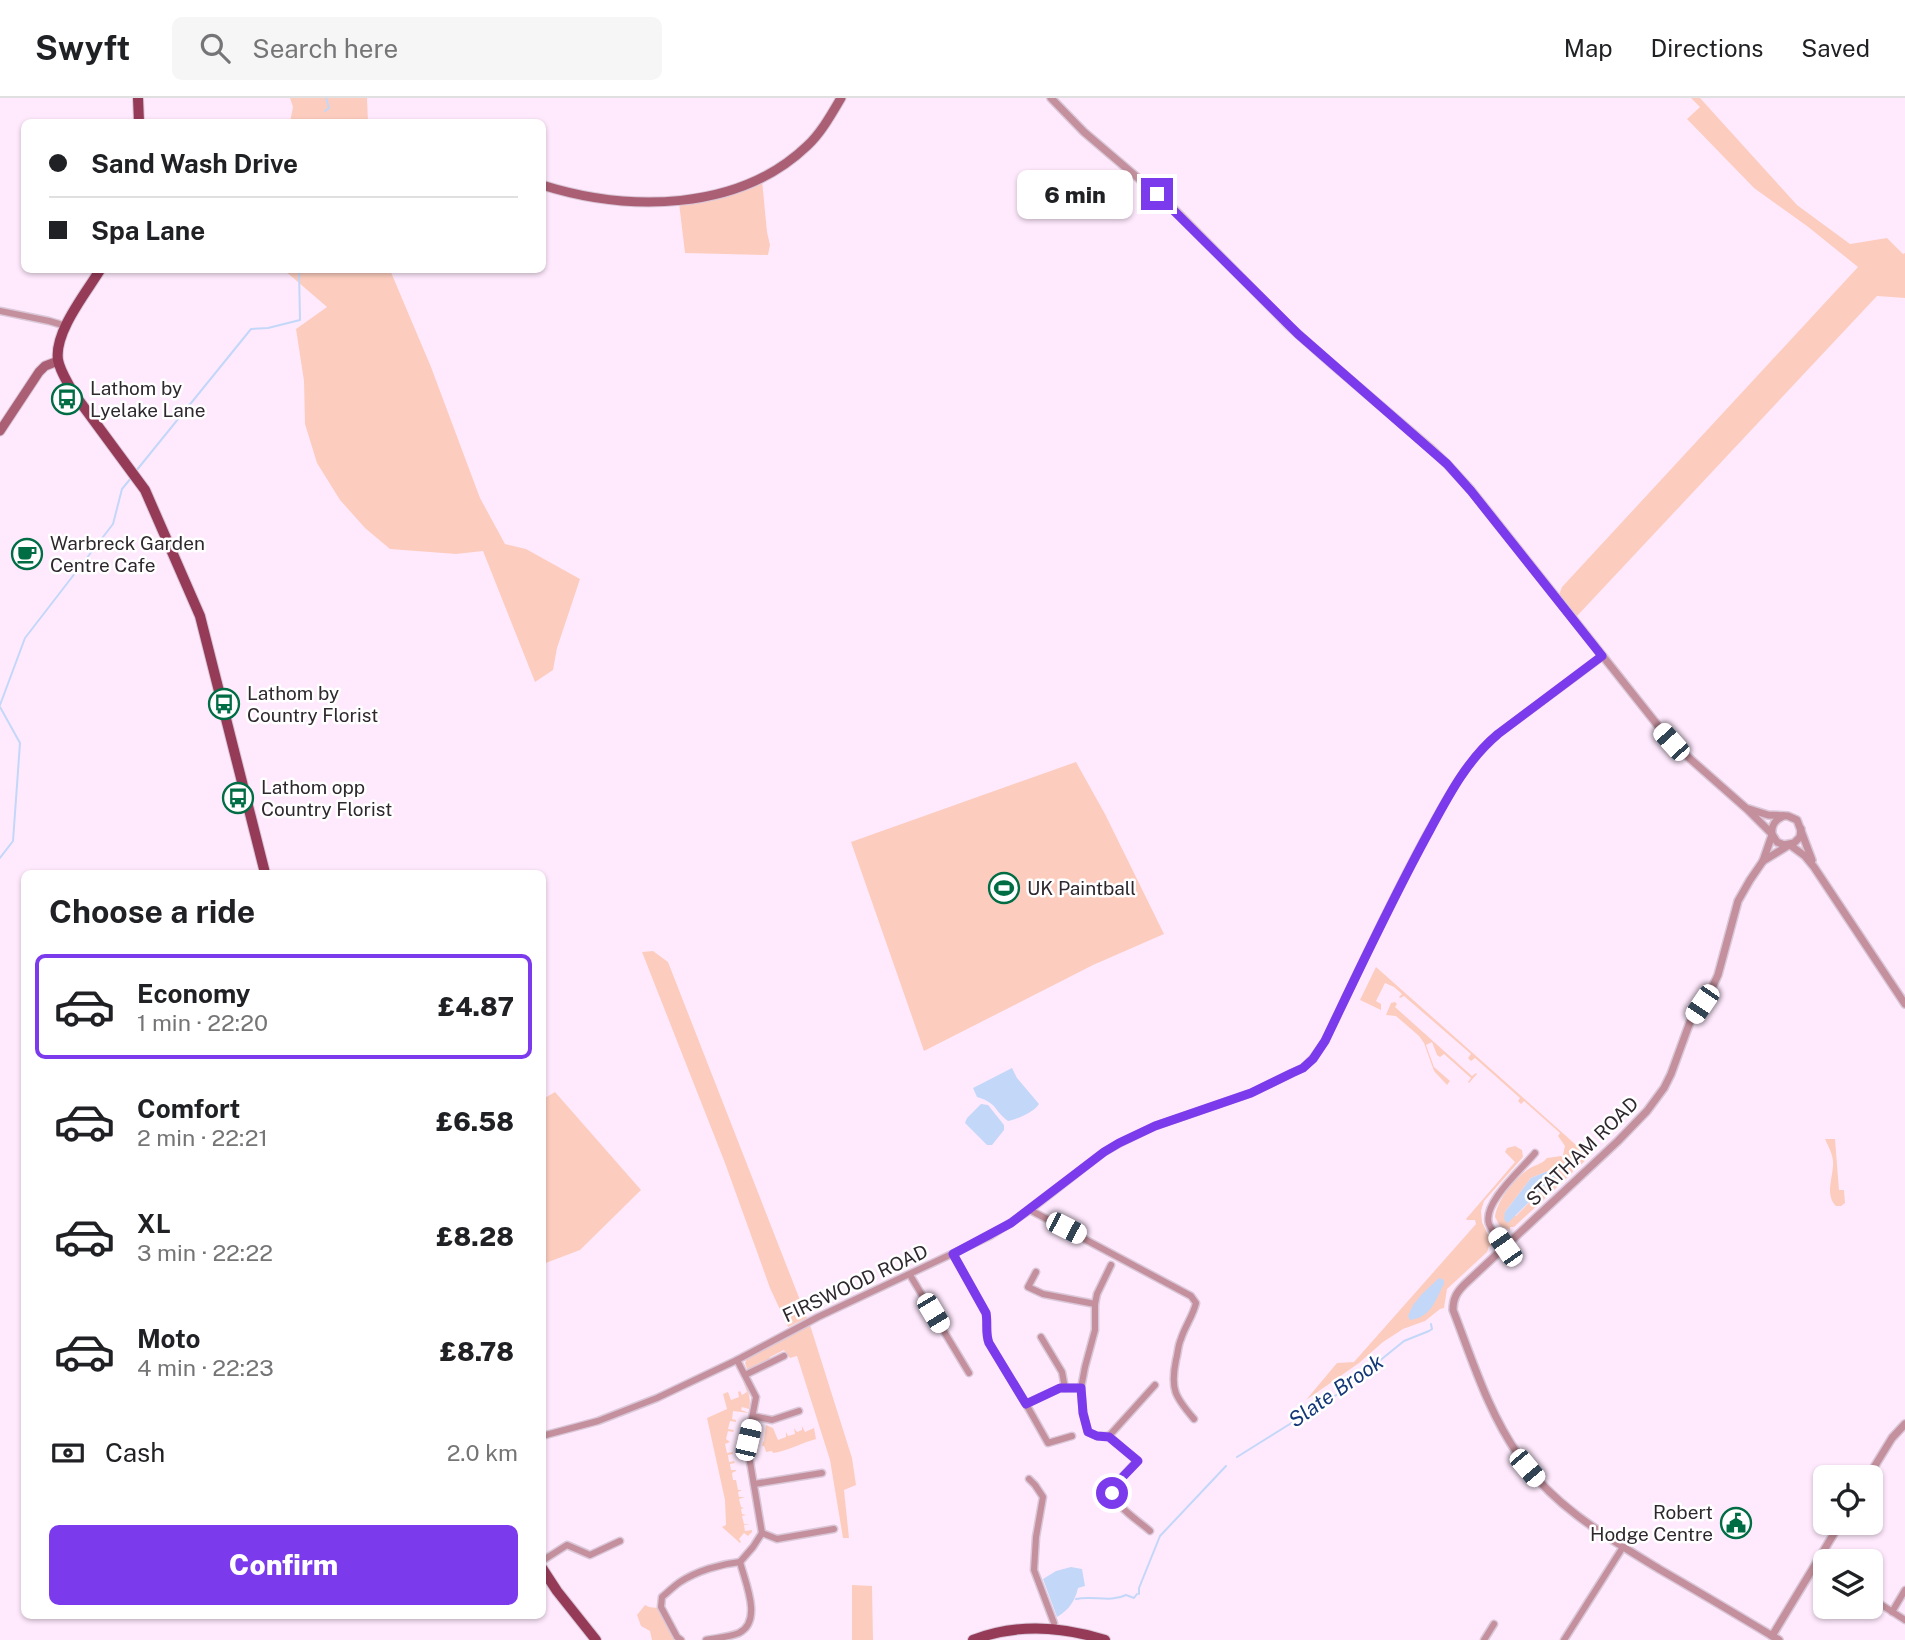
<!DOCTYPE html>
<meta charset="utf-8">
<style>
body{margin:0;font-family:"Public Sans",sans-serif;background:#f6f6f6;color:#202124;height:100vh;display:flex;flex-direction:column;font-size:26px;white-space:nowrap}
*{box-sizing:border-box;margin:0}
p{font-size:23px;color:#757577}
.icon{flex:none;width:38px;height:38px;fill:none;stroke:currentColor;stroke-width:2;stroke-linecap:round;stroke-linejoin:round}
.map{position:relative;flex:1;overflow:hidden}
.panel{position:absolute;left:21px;top:772px;width:525px;height:749px;display:flex;flex-direction:column;background:#fff;border-radius:10px;box-shadow:0 2px 5px #0004}
.panel>*{flex:none}
.banner{position:absolute;left:21px;top:21px;width:525px;height:154px;border-radius:10px;box-shadow:0 2px 5px #0004;display:grid;align-content:center;height:154px;padding:0 28px;background:#fff}
.fabs{position:absolute;left:1813px;top:1367px;display:grid;gap:14px}
.fabs a{display:grid;place-items:center;width:70px;height:70px;border-radius:10px;background:#fff;box-shadow:0 2px 5px #0004;font-size:35px}
.end{position:absolute;width:32px;height:32px;margin:-16px;border:9px solid #7c3aed;background:#fff;box-shadow:0 0 0 4px #fff}
.from{border-radius:50%}
.bubble{position:absolute;height:49px;border-radius:10px;background:#fff;box-shadow:0 2px 5px #0004;font-size:23px;font-weight:800;line-height:49px;text-align:center}
.car{position:absolute;width:21px;height:42px;margin:-21px -10px;border-radius:9px;box-shadow:0 0 5px 2px #0007;background:linear-gradient(#fff 24%,#345 0 40%,#fff 0 76%,#345 0 86%,#fff 0)}
.banner b{display:flex;align-items:center;gap:24px;height:66px;font-size:26px}
.banner b+b{border-top:2px solid #e0e0e0}
.banner i{width:18px;height:18px;background:#202124}
ul{padding:0;list-style:none}
li{display:flex;align-items:center;gap:21px;height:105px;margin:0 14px 10px;padding:0 14px;border:4px solid transparent;border-radius:10px}
li div{flex:1}
li b{display:block;font-size:26px}
li em{font-style:normal;font-weight:800}
li.active{border-color:#7c3aed}
li>.icon{width:63px;height:63px;stroke-width:1.5}
h2{padding:0 28px;font-size:32px;line-height:84px}
.pay{display:flex;align-items:center;gap:18px;height:77px;padding:0 28px;font-size:26px}
.pay p{margin-inline-start:auto}
.button{display:flex;gap:14px;margin-top:auto;padding:14px 28px}
.button a{flex:1;height:80px;border-radius:10px;background:#7c3aed;color:#fff;font-size:28px;font-weight:800;line-height:80px;text-align:center}
header{display:flex;align-items:center;gap:42px;box-sizing:border-box;height:98px;padding:0 35px;background:#fff;border-bottom:2px solid #e0e0e0}
header strong{font-size:33px}
nav{display:flex;gap:38px;margin-inline-start:auto;font-size:24px}
.search{width:490px;height:63px;background:#f6f6f6;display:flex;align-items:center;gap:18px;box-sizing:border-box;padding:0 24px;border-radius:10px;color:#757577;font-size:26px}
.map>svg:first-child{display:block}
</style>
<header>
<strong>Swyft</strong>
<div class="search"><svg class="icon" aria-label="search" viewBox="0 0 24 24"><circle cx="10" cy="10" r="6"/><path d="M15 15l6 6"/></svg>Search here</div>
<nav><a>Map</a><a>Directions</a><a>Saved</a></nav>
</header>
<div class="map">
<svg width="1905" height="1542" viewBox="0 0 1905 1542">
<rect width="100%" height="100%" fill="#ffeafd"/>
<!-- green -->
<g fill="#fccdbf" fill-rule="evenodd">
<polygon points="290,0 367,0 368,24 290,24 293,9"/>
<polygon points="1691,0 1700,0 1797,107 1850,146 1887,140 1903,156 1905,155 1905,200 1877,198 1577,518 1559,497 1562,489 1858,169 1807,128 1754,90 1687,21 1700,9"/>
<polygon points="762,82 767,134 770,147 768,157 685,155 679,105"/>
<polygon points="284,172 390,172 431,269 480,400 505,446 526,451 580,481 557,550 553,572 535,584 483,453 456,456 390,451 365,430 340,402 317,365 305,326 304,283 296,231 327,209"/>
<polygon points="1076,664 1105,716 1164,836 1093,867 924,953 851,744"/>
<polygon points="653,853 668,864 807,1220 788,1229 770,1190 725,1065 642,854"/>
<polygon points="1376,869 1565,1037 1589,1059 1575,1072 1573,1066 1563,1057 1565,1048 1558,1038 1560,1035 1524,1003 1521,1006 1518,1003 1520,1000 1475,960 1471,963 1468,960 1471,956 1404,898 1400,900 1399,899 1402,896 1394,889 1385,885 1376,903 1381,906 1381,912 1360,902"/>
<polygon points="1395,904 1397,906 1395,909 1472,978 1476,975 1477,976 1469,985 1468,984 1471,980 1444,956 1440,959 1437,957 1432,944 1426,947 1434,969 1450,983 1447,987 1434,973 1424,945 1419,938 1396,918 1386,917 1391,905"/>
<polygon points="555,994 641,1092 580,1152 543,1166 543,1001"/>
<path d="M1825 1041H1835L1839 1092H1844L1845 1105 1841 1108H1836C1824 1096 1834 1078 1833 1063 1832 1054 1828 1048 1825 1041Z"/>
<polygon points="1515,1048 1522,1052 1523,1059 1484,1103 1481,1113 1482,1124 1490,1141 1492,1149 1489,1148 1487,1154 1447,1191 1444,1210 1440,1211 1425,1223 1403,1231 1383,1244 1359,1265 1306,1302 1337,1265 1354,1264 1476,1126 1475,1122 1467,1122 1466,1121 1515,1064 1505,1054 1507,1050"/>
<path d="M1561 1058 1572 1068 1573 1073 1571 1076 1514 1129H1510V1132L1500 1128 1495 1119C1497 1102 1514 1082 1527 1072 1534 1067 1541 1067 1547 1060ZM1555 1070 1558 1075 1516 1118 1505 1114 1531 1080Z"/>
<polygon points="810,1227 852,1360 856,1387 844,1392 849,1440 843,1440 830,1362 797,1258 790,1260 784,1252 770,1259 769,1262 761,1266 759,1265 748,1273 745,1265 747,1261 749,1259"/>
<path d="M742 1280C747 1291 752 1298 749 1311L742 1309 741 1312 749 1315 733 1313 732 1321 736 1322V1324L730 1323 728 1331 734 1332 733 1334 728 1333 726 1341 730 1344 725 1346 727 1355 733 1354V1356L728 1357 729 1364 734 1363 735 1365 730 1366 731 1372H736V1373L732 1375 733 1382H736L738 1392H742L738 1394 739 1399H745L739 1401 741 1409 744 1410 741 1411 742 1416 746 1417 742 1418 744 1426H750L744 1427 745 1433 752 1432V1434L748 1438 744 1435 739 1441 741 1444 740 1445 722 1429 726 1427 725 1402 707 1320 727 1311 723 1296 728 1294 731 1302 739 1299 738 1294 740 1293 742 1297 747 1294Z"/>
<path d="M766 1327 773 1330 778 1342 786 1339V1334L788 1338 795 1336 794 1330 797 1334 802 1332V1328L805 1334 814 1330 816 1341C801 1345 788 1353 773 1355L772 1353 766 1354 764 1348H762L763 1344 764 1343Z"/>
<polygon points="852,1487 872,1488 873,1542 852,1542"/>
<polygon points="645,1507 649,1509 658,1510 677,1542 652,1542 650,1533 641,1528 637,1517"/>
</g>
<!-- water -->
<g fill="#c3d7f9">
<path d="M1012 970 1017 980 1039 1006C1034 1014 1018 1021 1008 1023 993 1012 999 1006 977 999L973 990Z"/>
<polygon points="981,1006 988,1007 1004,1027 1004,1032 992,1047 987,1047 965,1025 967,1020"/>
<polygon points="1555,1070 1558,1075 1508,1125 1506,1124 1504,1121 1505,1114 1531,1080"/>
<path d="M1439 1180 1444 1182V1186C1435 1202 1432 1219 1410 1222L1408 1218 1413 1207 1422 1196Z"/>
<path d="M1071 1469 1082 1471 1085 1488 1078 1490C1075 1503 1069 1512 1057 1519L1043 1481 1056 1473Z"/>
</g>
<g fill="none" stroke-linecap="round" stroke-linejoin="round">
<!-- stream -->
<g stroke="#c3d7f9" stroke-width="2">
<polyline points="325,13 329,10 326,0"/>
<polyline points="136,373 251,231 268,230 300,222 299,172"/>
<polyline points="0,607 25,540 113,426 122,391 131,380"/>
<polyline points="0,609 20,645 13,743 0,760"/>
<polyline points="1237,1359 1341,1294 1404,1243 1429,1233 1432,1231 1431,1226"/>
<polyline points="1139,1496 1139,1490 1160,1438 1226,1368"/>
<path d="M1076 1501C1093 1497 1110 1505 1126 1497L1134 1500 1137 1496"/>
</g>
<!-- minor casing -->
<g stroke="#dac7d8" stroke-width="9">
<g id="minor">
<polyline points="0,213 49,223 66,228"/>
<path d="M1030 1112 1191 1198 1196 1205C1193 1218 1185 1228 1181 1241 1178 1247 1178 1255 1176 1262 1170 1291 1175 1299 1194 1321"/>
<path d="M1505 1149C1500 1142 1492 1134 1489 1126 1482 1105 1522 1071 1535 1055"/>
<path d="M953 1156 986 1215C988 1225 985 1235 989 1245L1026 1306 1060 1290H1081"/>
<polyline points="1036,1174 1028,1189 1043,1196 1095,1206"/>
<polyline points="910,1177 969,1275"/>
<polyline points="1041,1239 1062,1274 1065,1290"/>
<polyline points="737,1262 756,1299 747,1346 762,1435"/>
<polyline points="745,1277 784,1258"/>
<polyline points="1026,1306 1048,1345 1072,1338"/>
<polyline points="753,1318 772,1322 799,1313"/>
<path d="M542 1338 598 1323 657 1300 737 1262 818 1219 990 1138 1030 1112 1104 1054 1120 1045 1155 1028 1251 995 1292 975 1303 970 1313 960 1325 943C1358 874 1390 804 1427 736 1447 700 1466 663 1498 636L1603 558"/>
<polyline points="1109,1338 1097,1338 1088,1334 1083,1315 1081,1290 1085,1269 1095,1232 1095,1206 1097,1196 1111,1167"/>
<path d="M1109 1338 1137 1363 1112 1390C1113 1408 1138 1422 1150 1433"/>
<polyline points="1109,1338 1155,1287"/>
<polyline points="1029,1381 1035,1387 1043,1399 1036,1439 1034,1472 1054,1525"/>
<polyline points="754,1386 822,1375"/>
<polyline points="762,1435 777,1441 834,1431"/>
<polyline points="542,1463 567,1447 590,1457 620,1443"/>
<polyline points="740,1464 753,1449 762,1435"/>
<polyline points="1817,1464 1825,1470"/>
<polyline points="1871,1500 1905,1522"/>
<polyline points="1892,1514 1905,1492"/>
<path d="M681 1542 677 1539 661 1509 662 1499C668 1494 674 1488 680 1484 697 1473 720 1466 740 1464"/>
<path d="M706 1542C717 1540 729 1539 739 1535 763 1523 745 1484 740 1464"/>
<polyline points="1484,1542 1494,1526"/>
<polyline points="1564,1542 1623,1449"/>
</g>
</g>
<!-- tertiary casing -->
<g stroke="#dac7d8" stroke-width="10">
<g id="tertiary">
<polyline points="1051,0 1084,34 1172,109 1289,228 1333,267 1429,349 1447,366 1471,392 1671,644 1747,711 1772,736 1777,744 1784,747 1794,745 1800,739 1801,731"/>
<polyline points="1749,711 1768,717 1788,718 1797,722 1812,762"/>
<path d="M1772 736C1771 727 1775 722 1783 718"/>
<path d="M1772 737 1763 763 1750 782 1738 803 1718 877 1711 892 1690 924 1671 976 1664 990 1647 1013 1618 1043 1465 1186C1457 1194 1453 1200 1453 1212 1472 1261 1488 1314 1519 1358 1554 1409 1607 1439 1659 1471 1699 1494 1739 1518 1779 1542"/>
<polyline points="1790,747 1805,758 1814,769 1905,906"/>
<polyline points="1763,763 1789,747"/>
<polyline points="1868,1379 1892,1340 1905,1326"/>
<polyline points="1772,1538 1841,1424"/>
</g>
</g>
<!-- secondary casing -->
<g stroke="#dac7d8" stroke-width="11">
<g id="secondary">
<path d="M542 87C628 114 738 114 807 48 821 35 831 17 841 0"/>
<polyline points="0,333 39,274 45,268 58,263"/>
</g>
</g>
<!-- primary casing -->
<g stroke="#dac7d8" stroke-width="12">
<g id="primary">
<polyline points="138,0 139,24"/>
<path d="M100 172C86 195 54 234 58 262 60 273 67 283 72 293L145 392 200 518 265 775"/>
<polyline points="542,1470 557,1493 596,1542"/>
<path d="M973 1542C1017 1525 1061 1528 1105 1542"/>
</g>
</g>
<!-- minor -->
<use href="#minor" stroke="#c4909d" stroke-width="6"/>
<!-- tertiary -->
<use href="#tertiary" stroke="#c4909d" stroke-width="7"/>
<!-- secondary -->
<use href="#secondary" stroke="#aa5f74" stroke-width="9"/>
<!-- primary -->
<use href="#primary" stroke="#953b58" stroke-width="10"/>
</g>
<g fill="none" stroke-linecap="round" stroke-linejoin="round">
<!-- route -->
<path stroke="#7c3aed" stroke-width="9" d="M1112 1395V1390L1138 1363 1109 1339 1097 1338 1088 1334 1083 1315 1081 1290H1060L1026 1306 989 1245C985 1235 988 1225 986 1215L953 1156 1011 1125 1104 1054 1119 1045 1155 1028 1251 995 1292 975 1303 970 1313 961 1325 943C1359 872 1392 801 1430 732 1449 697 1467 662 1498 636L1602 558 1471 393 1447 366 1298 236 1157 96"/>
</g>
<!-- icons -->
<defs>
<g id="bus-ring" transform="scale(1.575)"><circle r="9.5" fill="#fff" stroke="#006d45" stroke-width="1.5"/><path d="M-5-6H5V4H4V6H2V4H-2V6H-4V4H-5ZM-3.5-4V0h7V-4ZM-3.5 1.2v1.5H-2V1.2ZM2 1.2v1.5H3.5V1.2Z" fill="#006d45"/></g>
<g id="cafe-ring" transform="scale(1.575)"><circle r="9.5" fill="#fff" stroke="#006d45" stroke-width="1.5"/><path d="M-5.5-4.5H6V0H3Q3 3.5 0 3.5H-2.5Q-5.5 3.5-5.5 0ZM3-3.2v2h1.7v-2ZM-6 4.5H4V6H-6Z" fill="#006d45"/></g>
<g id="stadium-ring" transform="scale(1.575)"><circle r="9.5" fill="#fff" stroke="#006d45" stroke-width="1.5"/><path d="M0-5a6.5 5 0 1 0 0 10a6.5 5 0 1 0 0-10ZM-3.5-1.8h7v3.6h-7Z" fill="#006d45"/></g>
<g id="civic-ring" transform="scale(1.575)"><circle r="9.5" fill="#fff" stroke="#006d45" stroke-width="1.5"/><path d="M-.6-6.5H3V-4.5H.6V-3L4-1V1h2V6H-6V1h2V-1L-.6-3ZM-1.2 2.5V6h2.4V2.5Z" fill="#006d45"/></g>
</defs>
<g fill-rule="evenodd">
<use href="#bus-ring" x="67" y="301"/>
<use href="#cafe-ring" x="27" y="456"/>
<use href="#bus-ring" x="224" y="606"/>
<use href="#bus-ring" x="238" y="700"/>
<use href="#stadium-ring" x="1004" y="790"/>
<use href="#civic-ring" x="1736" y="1425"/>
</g>
<g text-anchor="middle" stroke-width="5" stroke-linejoin="round" paint-order="stroke">
<!-- poi labels -->
<g font-size="19" fill="#2f282f" stroke="#fff" text-anchor="start">
<text x="90" y="297">Lathom by<tspan x="90" dy="22">Lyelake Lane</tspan></text>
<text x="50" y="452">Warbreck Garden<tspan x="50" dy="22">Centre Cafe</tspan></text>
<text x="247" y="602">Lathom by<tspan x="247" dy="22">Country Florist</tspan></text>
<text x="261" y="696">Lathom opp<tspan x="261" dy="22">Country Florist</tspan></text>
<text x="1027" y="797">UK Paintball</text>
<text x="1713" y="1421" text-anchor="end">Robert<tspan x="1713" dy="22">Hodge Centre</tspan></text>
</g>
<!-- street labels -->
<g font-size="19" fill="#2f282f" stroke="#fff">
<text transform="translate(1582 1053) rotate(-44)" y="7">STATHAM ROAD</text>
<text transform="translate(855 1185) rotate(-25)" y="7">FIRSWOOD ROAD</text>
</g>
<!-- water labels -->
<g font-size="21" font-style="italic" fill="#143777" stroke="#fff">
<text transform="translate(1336 1293) rotate(-35)" y="7">Slate Brook</text>
</g>
</g>
</svg>
<div class="fabs">
<a><svg class="icon" aria-label="locate" viewBox="0 0 24 24"><circle cx="12" cy="12" r="6"/><path d="M12 2v4M12 18v4M2 12h4M18 12h4"/></svg></a>
<a><svg class="icon" aria-label="layers" viewBox="0 0 24 24"><path d="M12 4l9 5-9 5-9-5zM3 14l9 5 9-5"/></svg></a>
</div>
<i class="end from" style="left:1112px;top:1395px"></i>
<i class="end" style="left:1157px;top:96px"></i>
<div class="bubble" style="left:1017px;top:72px;width:116px">6 min</div>
<i class="car" style="left:1671px;top:644px;rotate:318deg"></i>
<i class="car" style="left:1702px;top:906px;rotate:214deg"></i>
<i class="car" style="left:1066px;top:1130px;rotate:117deg"></i>
<i class="car" style="left:1505px;top:1149px;rotate:325deg"></i>
<i class="car" style="left:933px;top:1215px;rotate:149deg"></i>
<i class="car" style="left:748px;top:1342px;rotate:13deg"></i>
<i class="car" style="left:1527px;top:1370px;rotate:140deg"></i>
<div class="banner">
<b><i class="from"></i>Sand Wash Drive</b>
<b><i></i>Spa Lane</b>
</div>
<section class="panel">
<h2>Choose a ride</h2>
<ul>
<li class="active"><svg class="icon" aria-label="car" viewBox="0 0 24 24"><path d="M5 17H2v-5l4-1 3-4h7l3 4 3 1v5h-3M9 17h6M6 11h13"/><circle cx="7" cy="17" r="2"/><circle cx="17" cy="17" r="2"/></svg><div><b>Economy</b><p>1 min · 22:20</p></div><em>£4.87</em></li>
<li><svg class="icon" aria-label="car" viewBox="0 0 24 24"><path d="M5 17H2v-5l4-1 3-4h7l3 4 3 1v5h-3M9 17h6M6 11h13"/><circle cx="7" cy="17" r="2"/><circle cx="17" cy="17" r="2"/></svg><div><b>Comfort</b><p>2 min · 22:21</p></div><em>£6.58</em></li>
<li><svg class="icon" aria-label="car" viewBox="0 0 24 24"><path d="M5 17H2v-5l4-1 3-4h7l3 4 3 1v5h-3M9 17h6M6 11h13"/><circle cx="7" cy="17" r="2"/><circle cx="17" cy="17" r="2"/></svg><div><b>XL</b><p>3 min · 22:22</p></div><em>£8.28</em></li>
<li><svg class="icon" aria-label="car" viewBox="0 0 24 24"><path d="M5 17H2v-5l4-1 3-4h7l3 4 3 1v5h-3M9 17h6M6 11h13"/><circle cx="7" cy="17" r="2"/><circle cx="17" cy="17" r="2"/></svg><div><b>Moto</b><p>4 min · 22:23</p></div><em>£8.78</em></li>
</ul>
<div class="pay"><svg class="icon" aria-label="cash" viewBox="0 0 24 24"><path d="M3 7h18v10H3z"/><circle cx="12" cy="12" r="2"/></svg>Cash<p>2.0 km</p></div>
<div class="button"><a>Confirm</a></div>
</section>
</div>
